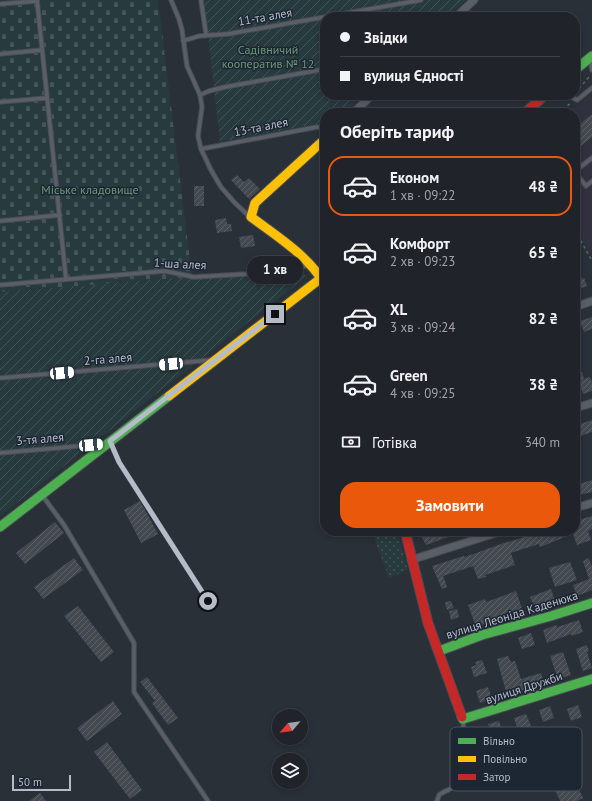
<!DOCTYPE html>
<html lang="uk">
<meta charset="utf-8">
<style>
body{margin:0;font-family:"PT Sans",sans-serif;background:#282c32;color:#f1f3f6;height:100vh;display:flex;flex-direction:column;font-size:15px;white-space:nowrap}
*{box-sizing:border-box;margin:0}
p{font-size:13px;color:#a2a4a8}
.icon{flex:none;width:22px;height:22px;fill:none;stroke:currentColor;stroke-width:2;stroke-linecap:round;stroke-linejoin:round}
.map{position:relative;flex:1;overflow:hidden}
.side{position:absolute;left:320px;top:108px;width:260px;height:428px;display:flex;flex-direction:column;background:#20242a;border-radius:16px;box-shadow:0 2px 6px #0003,0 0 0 1px #3d4147}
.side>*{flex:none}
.banner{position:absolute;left:320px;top:12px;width:260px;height:88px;border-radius:16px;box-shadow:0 2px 6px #0003,0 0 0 1px #3d4147;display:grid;align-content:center;height:88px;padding:0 20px;background:#20242a}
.needle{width:26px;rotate:241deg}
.tools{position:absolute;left:272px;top:709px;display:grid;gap:8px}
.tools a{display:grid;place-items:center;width:36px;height:36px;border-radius:50%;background:#20242a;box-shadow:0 2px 6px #0003,0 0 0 1px #3d4147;font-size:20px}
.scale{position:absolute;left:12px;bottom:10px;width:59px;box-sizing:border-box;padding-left:4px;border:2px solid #b4bcc9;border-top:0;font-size:11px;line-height:14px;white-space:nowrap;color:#b4bcc9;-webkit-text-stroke:3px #1d2633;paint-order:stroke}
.end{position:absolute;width:18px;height:18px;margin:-9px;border:5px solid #b4bcc9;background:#111;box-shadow:0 0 0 2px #111}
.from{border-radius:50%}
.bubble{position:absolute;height:28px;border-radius:14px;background:#20242a;box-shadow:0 2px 6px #0003,0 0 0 1px #3d4147;font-size:13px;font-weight:700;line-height:28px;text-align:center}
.car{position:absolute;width:12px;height:24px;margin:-12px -6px;border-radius:5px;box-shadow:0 0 3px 1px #0007;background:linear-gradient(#fff 24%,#345 0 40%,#fff 0 76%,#345 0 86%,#fff 0)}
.banner b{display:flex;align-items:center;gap:14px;height:38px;font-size:15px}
.banner b+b{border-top:1px solid #3d4147}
.banner i{width:10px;height:10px;background:#f1f3f6}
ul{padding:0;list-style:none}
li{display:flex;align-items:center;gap:12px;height:60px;margin:0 8px 6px;padding:0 12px;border:2px solid transparent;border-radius:16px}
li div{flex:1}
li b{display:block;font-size:15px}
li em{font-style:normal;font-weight:700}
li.on{border-color:#ea580c}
li>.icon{width:36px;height:36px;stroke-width:1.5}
h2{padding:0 20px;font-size:18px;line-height:48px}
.pay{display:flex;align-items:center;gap:10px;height:44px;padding:0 20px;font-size:15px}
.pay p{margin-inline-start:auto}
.button{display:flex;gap:8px;margin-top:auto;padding:8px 20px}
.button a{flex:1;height:46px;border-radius:16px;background:#ea580c;color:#fff;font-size:16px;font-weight:700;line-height:46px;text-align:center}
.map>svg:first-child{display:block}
</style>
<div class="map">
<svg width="592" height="801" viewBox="0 0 592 801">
<defs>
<pattern id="cemetery-stones" width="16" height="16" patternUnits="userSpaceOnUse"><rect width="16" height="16" fill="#273a3e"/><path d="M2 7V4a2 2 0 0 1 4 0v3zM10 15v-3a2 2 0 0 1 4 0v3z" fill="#445559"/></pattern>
<pattern id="park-dots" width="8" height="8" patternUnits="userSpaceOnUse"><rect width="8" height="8" fill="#273a3e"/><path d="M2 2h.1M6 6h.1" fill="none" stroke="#445559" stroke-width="1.8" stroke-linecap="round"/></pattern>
<pattern id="garden-furrows" width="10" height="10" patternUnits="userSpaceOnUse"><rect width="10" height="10" fill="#273a3e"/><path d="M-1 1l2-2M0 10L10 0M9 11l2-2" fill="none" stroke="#445559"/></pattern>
<pattern id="building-hatch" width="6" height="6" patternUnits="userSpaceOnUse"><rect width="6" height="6" fill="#444950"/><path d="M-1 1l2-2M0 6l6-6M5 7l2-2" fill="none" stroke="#5d6168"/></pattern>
</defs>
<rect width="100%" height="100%" fill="#2a3038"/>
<!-- medical -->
<polygon fill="#31303e" points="592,93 592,253 590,254 575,226 575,113 569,113"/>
<!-- cemetery -->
<polygon fill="url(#cemetery-stones)" points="0,0 158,0 192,277 0,292"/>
<!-- park -->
<polygon fill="url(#park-dots)" points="387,531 397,531 408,570 389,578 374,537"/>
<!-- garden -->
<g fill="url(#garden-furrows)">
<polygon points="204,0 466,0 447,17 325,17 325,95 363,95 344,113 325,113 325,124 316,124 220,142"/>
<polygon points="300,265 306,277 0,516 0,292 192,277"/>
</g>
<!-- building -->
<g fill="url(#building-hatch)">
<polygon points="592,114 592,137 575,151 575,128"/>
<polygon points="237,175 244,182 249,178 260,189 249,199 231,180"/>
<rect x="194" y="186" width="10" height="20"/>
<polygon points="226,218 227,224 231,224 232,231 217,233 215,220"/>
<polygon points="253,235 255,246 241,248 239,237"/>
<polygon points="575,261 582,279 584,278 587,286 575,290"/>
<polygon points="592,317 592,329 584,332 580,321"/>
<polygon points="582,372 584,379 590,377 592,382 592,391 583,394 578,381 575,382 575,375"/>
<polygon points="592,420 592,432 575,438 575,426"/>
<polygon points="592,480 592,492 575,496 575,485"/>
<polygon points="140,501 158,534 141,543 124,510"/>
<polygon points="592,516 592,529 588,531 591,540 577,545 573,534 540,547 539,544 523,549 511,553 515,565 485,575 486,577 478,579 473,566 443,576 447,587 442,589 432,566 464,556 465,557 501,544 545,531 575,531 575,521"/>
<polygon points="55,522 64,533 25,564 16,553"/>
<polygon points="431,531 462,531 462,532 426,545 421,535"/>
<polygon points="74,558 83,570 43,599 34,587"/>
<polygon points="589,558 592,567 592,590 577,596 573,585 589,579 583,561"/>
<polygon points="570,562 577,580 555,587 549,568"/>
<polygon points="551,589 555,601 535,609 530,597"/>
<polygon points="516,591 523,611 476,627 468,605 485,599 486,602"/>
<polygon points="451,601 454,608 447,610 445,602"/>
<polygon points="78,606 114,652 101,662 64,616"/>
<polygon points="457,609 459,617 451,620 449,611"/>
<polygon points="579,620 583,632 572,636 571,634 547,643 543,630 556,625 557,627"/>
<polygon points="531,633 535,645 522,649 518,638"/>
<polygon points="587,645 589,651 587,652 592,668 583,671 576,649"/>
<polygon points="563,652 571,675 558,679 550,656"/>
<polygon points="508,656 511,662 515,661 521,679 541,673 544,683 507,695 497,659"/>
<polygon points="482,660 487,673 474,677 471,667 476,665 475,662"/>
<polygon points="147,677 178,718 168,725 152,703 155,701 140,682"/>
<polygon points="488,687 492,699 480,703 476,691"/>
<polygon points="113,701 122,714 87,741 77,728"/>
<polygon points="578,705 582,717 571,721 567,709"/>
<polygon points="550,706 554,718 543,722 539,710"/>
<polygon points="526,714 531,726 518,730 514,718"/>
<polygon points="499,721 503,733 509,731 513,742 504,745 500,734 493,737 488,724"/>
<polygon points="107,742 142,790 130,799 94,752"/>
<polygon points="561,781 564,788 575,782 583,798 577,801 560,801 553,785"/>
<polygon points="40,793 46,801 29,801"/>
</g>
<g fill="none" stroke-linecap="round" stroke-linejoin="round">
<!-- lane casing -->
<g stroke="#484c53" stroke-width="5.5">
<g id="lane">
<polyline points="37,0 66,279"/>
<polyline points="171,0 179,19 182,30 187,66 200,95 202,107 198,136 201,149 211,170 221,187 235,203 250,217"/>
<polyline points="201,0 206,34"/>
<polyline points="0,4 37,1"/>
<polyline points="183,41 199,36 228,34 421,0"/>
<polyline points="0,54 42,50"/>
<polyline points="590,59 592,70"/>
<polyline points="200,95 209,91 225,87 325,69"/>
<polyline points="568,95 577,100 592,88"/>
<polyline points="0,102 47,98"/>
<polyline points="201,149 317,127 325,127"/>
<polyline points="575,171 592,158"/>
<polyline points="575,172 586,186 592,181"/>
<polyline points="0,221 60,215"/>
<polyline points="0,285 165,271 194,277 247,274 293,269 309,265"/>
<polyline points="0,378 212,360"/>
<polyline points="110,442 119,462 208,601"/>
<polyline points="0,453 103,444"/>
<polyline points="42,495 64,525 134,643 134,692 208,801"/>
<path d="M437 801 439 795C452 786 464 787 467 770L463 720"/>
</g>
</g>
<!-- street casing -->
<g stroke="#484c53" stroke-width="9">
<g id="street">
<polyline points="456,17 474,0"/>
<polyline points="353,113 372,95"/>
<polyline points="575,307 592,301"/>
<polyline points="575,408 592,403"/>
<polyline points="575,508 592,503"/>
<polyline points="411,560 502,531"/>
</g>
</g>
<!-- fast casing -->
<g stroke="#484c53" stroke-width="11">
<g id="fast">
<polyline points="575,70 592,56"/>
<polyline points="0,527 169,396"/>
<polyline points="439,651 482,635 551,616 592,603"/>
<polyline points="462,717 463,719 592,679"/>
</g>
</g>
<!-- slow casing -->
<g stroke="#484c53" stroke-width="11">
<g id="slow">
<path d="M325 139 255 203 251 217C278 237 307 255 325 284"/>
<polyline points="169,396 325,275"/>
</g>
</g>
<!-- jam casing -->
<g stroke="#484c53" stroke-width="11">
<g id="jam">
<polyline points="525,113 545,95"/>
<polyline points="405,531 428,623 462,717"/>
</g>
</g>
<!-- path -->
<g stroke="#5d636a" stroke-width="1.5" stroke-dasharray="3 3" stroke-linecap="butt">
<polyline points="575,93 589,77"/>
<polyline points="558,113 571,103"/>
<polyline points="575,230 592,261"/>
</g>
<!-- lane -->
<use href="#lane" stroke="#5a5e66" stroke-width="3.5"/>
<!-- street -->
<use href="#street" stroke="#5a5e66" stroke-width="7"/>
<!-- fast -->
<use href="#fast" stroke="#4caf50" stroke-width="9"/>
<!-- slow -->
<use href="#slow" stroke="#ffc107" stroke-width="9"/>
<!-- jam -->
<use href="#jam" stroke="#c62828" stroke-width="9"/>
</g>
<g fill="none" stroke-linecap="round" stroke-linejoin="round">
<!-- route -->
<polyline stroke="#b4bcc9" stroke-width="5" points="208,601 119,462 110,441 275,314"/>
</g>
<g text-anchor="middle" stroke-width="3" stroke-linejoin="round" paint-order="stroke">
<!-- street labels -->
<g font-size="12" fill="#b4bcc9" stroke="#1d2633">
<text transform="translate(265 17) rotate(-10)" y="4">11-та алея</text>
<text transform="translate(261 127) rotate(-11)" y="4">13-та алея</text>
<text transform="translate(180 264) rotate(3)" y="4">1-ша алея</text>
<text transform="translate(108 359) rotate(-5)" y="4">2-га алея</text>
<text transform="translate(40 439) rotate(-5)" y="4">3-тя алея</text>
<text transform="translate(512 615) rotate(-17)" y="4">вулиця Леоніда Каденюка</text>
<text transform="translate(524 688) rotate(-18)" y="4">вулиця Дружби</text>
</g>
<!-- park labels -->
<g font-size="12" fill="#6b9a76" stroke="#1d2633">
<text x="268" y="54">Садівничий<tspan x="268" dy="14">кооператив № 12</tspan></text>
<text x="90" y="194">Міське кладовище</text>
</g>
</g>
<!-- legend -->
<rect x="450" y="727" width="132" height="64" rx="6" fill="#1d2633" stroke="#4a5360" stroke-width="1"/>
<rect x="458" y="738" width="18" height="6" fill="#4caf50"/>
<rect x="458" y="756" width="18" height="6" fill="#ffc107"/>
<rect x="458" y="774" width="18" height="6" fill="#c62828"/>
<g font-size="11" fill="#b4bcc9">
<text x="483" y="745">Вільно</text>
<text x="483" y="763">Повільно</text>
<text x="483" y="781">Затор</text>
</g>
</svg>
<div class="tools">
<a><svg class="needle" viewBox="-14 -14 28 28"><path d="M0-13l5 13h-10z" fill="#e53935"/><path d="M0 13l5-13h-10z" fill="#a2a4a8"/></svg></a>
<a><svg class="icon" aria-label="layers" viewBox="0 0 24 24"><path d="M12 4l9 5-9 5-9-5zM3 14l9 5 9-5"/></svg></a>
</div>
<div class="scale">50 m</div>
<i class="end from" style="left:208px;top:601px"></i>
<i class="end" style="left:275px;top:314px"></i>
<div class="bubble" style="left:247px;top:256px;width:56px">1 хв</div>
<i class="car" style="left:171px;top:364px;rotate:265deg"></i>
<i class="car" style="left:62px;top:373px;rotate:85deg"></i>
<i class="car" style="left:91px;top:445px;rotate:85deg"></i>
<div class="banner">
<b><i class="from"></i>Звідки</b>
<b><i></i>вулиця Єдності</b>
</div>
<section class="side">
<h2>Оберіть тариф</h2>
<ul>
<li class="on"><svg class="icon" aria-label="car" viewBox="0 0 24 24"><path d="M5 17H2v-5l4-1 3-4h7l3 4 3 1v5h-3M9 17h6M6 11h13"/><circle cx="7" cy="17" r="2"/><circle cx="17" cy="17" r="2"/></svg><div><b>Економ</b><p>1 хв · 09:22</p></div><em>48 ₴</em></li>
<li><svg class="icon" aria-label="car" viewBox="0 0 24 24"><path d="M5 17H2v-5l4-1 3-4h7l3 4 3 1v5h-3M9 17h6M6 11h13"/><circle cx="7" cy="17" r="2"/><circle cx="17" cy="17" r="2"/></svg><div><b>Комфорт</b><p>2 хв · 09:23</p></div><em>65 ₴</em></li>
<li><svg class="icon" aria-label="car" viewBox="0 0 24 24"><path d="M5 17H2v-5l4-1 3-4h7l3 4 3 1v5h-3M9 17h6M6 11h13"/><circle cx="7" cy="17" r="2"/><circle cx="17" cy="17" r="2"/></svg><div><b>XL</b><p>3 хв · 09:24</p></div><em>82 ₴</em></li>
<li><svg class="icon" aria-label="car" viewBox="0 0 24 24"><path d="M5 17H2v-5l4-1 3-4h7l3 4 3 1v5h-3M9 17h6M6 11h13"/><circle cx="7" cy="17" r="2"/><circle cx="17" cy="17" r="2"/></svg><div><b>Green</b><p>4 хв · 09:25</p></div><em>38 ₴</em></li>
</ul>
<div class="pay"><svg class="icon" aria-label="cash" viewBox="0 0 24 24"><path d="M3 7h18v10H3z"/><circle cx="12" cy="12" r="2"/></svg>Готівка<p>340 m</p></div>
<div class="button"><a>Замовити</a></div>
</section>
</div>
